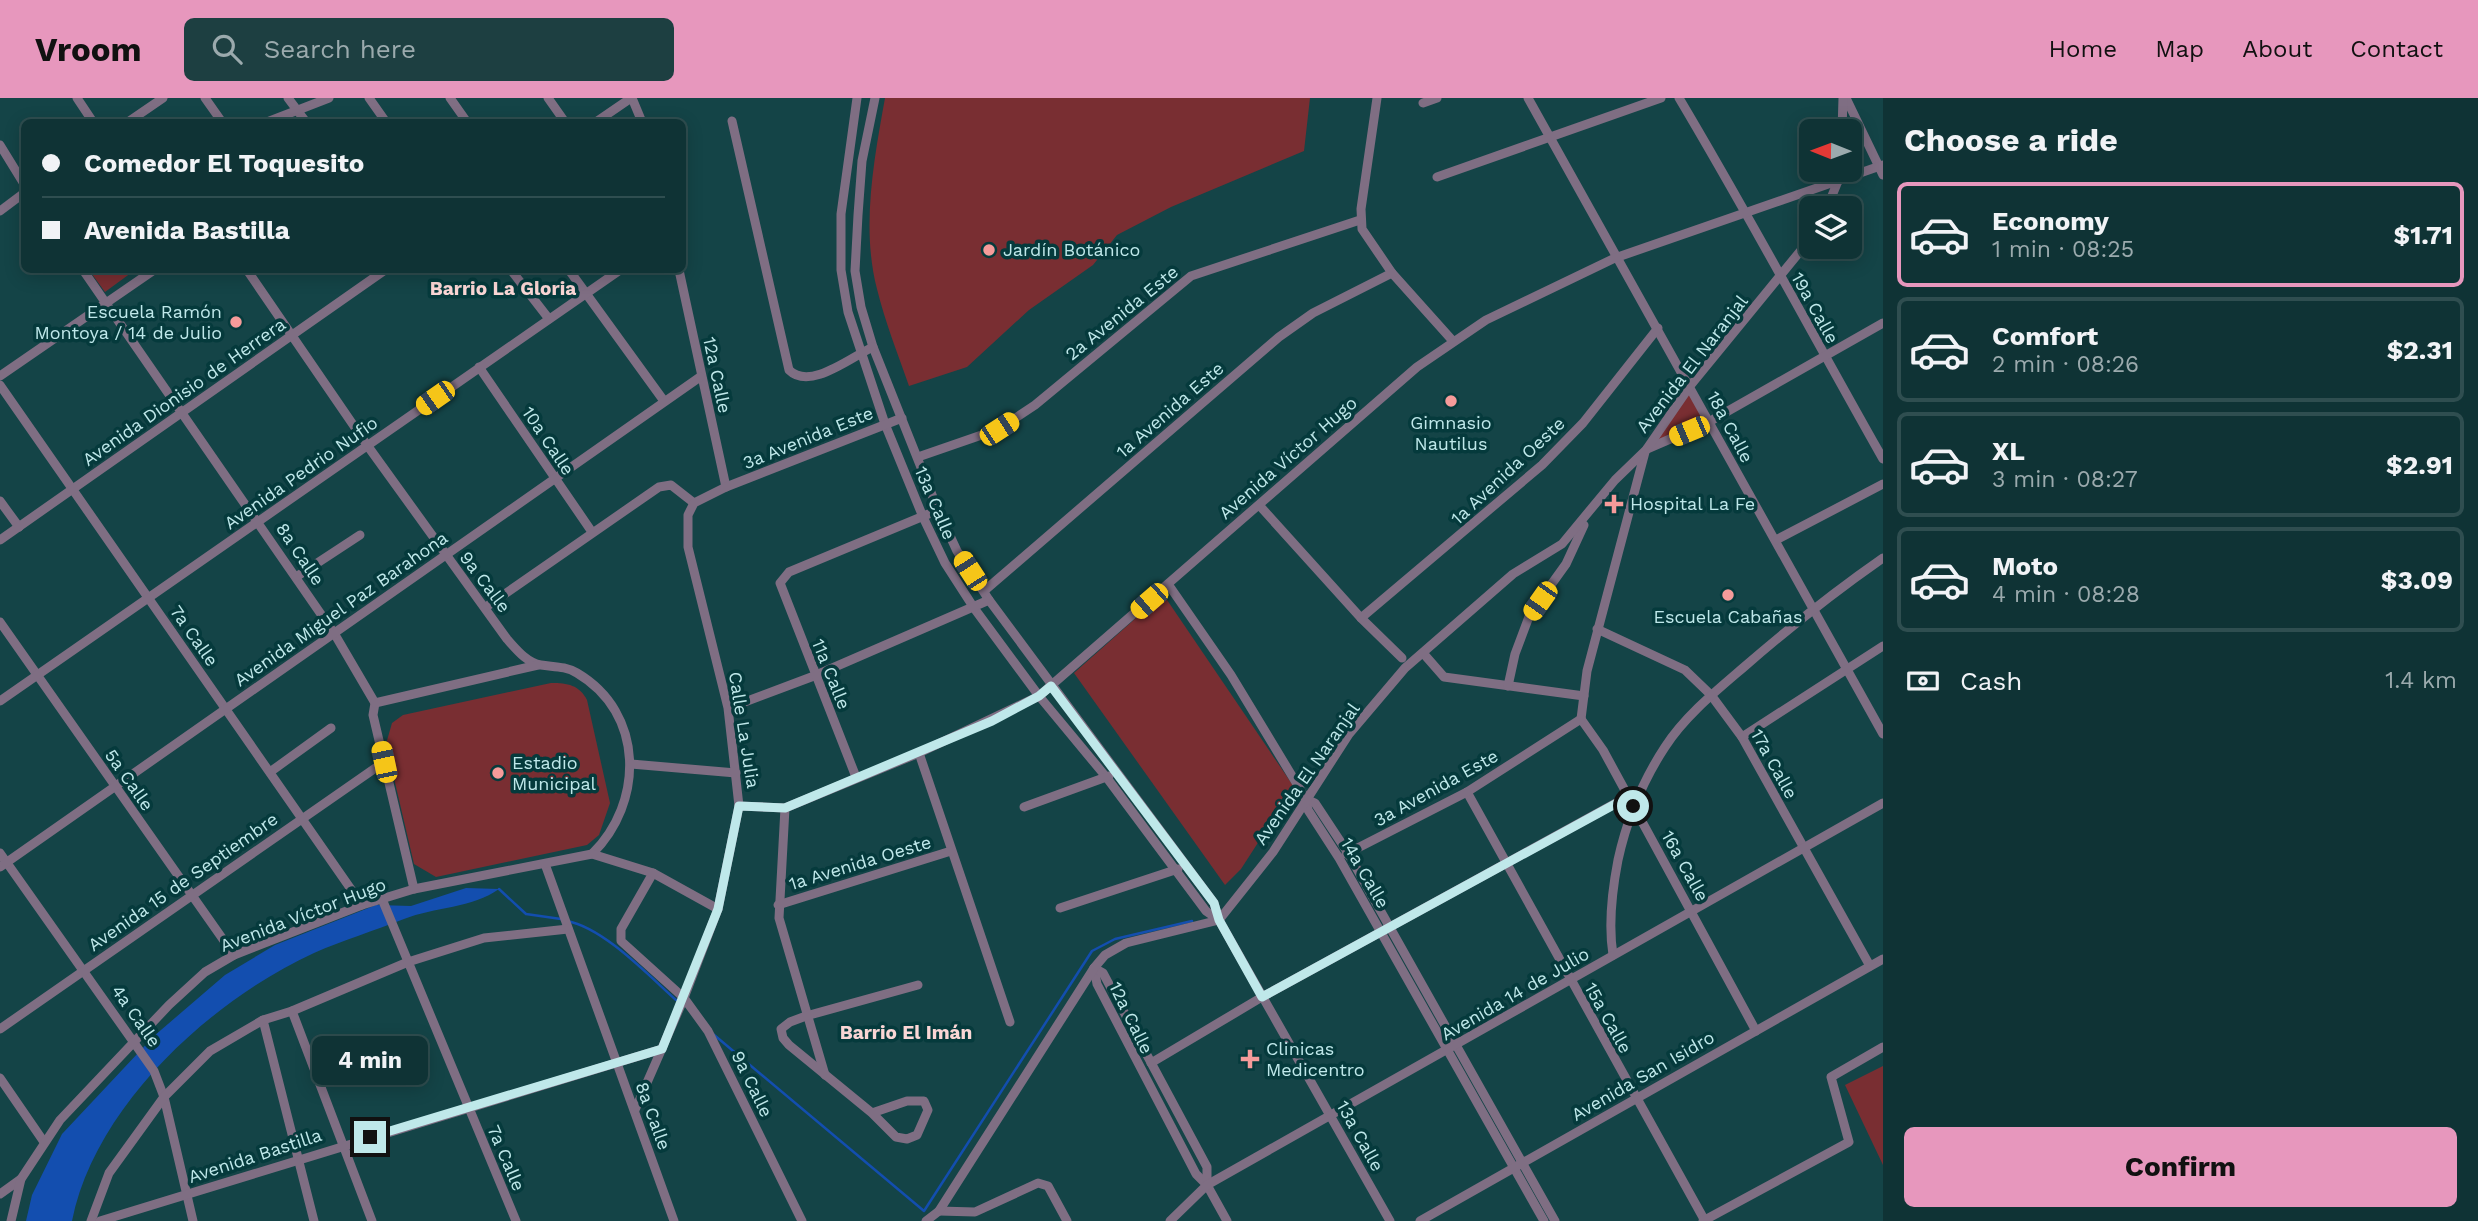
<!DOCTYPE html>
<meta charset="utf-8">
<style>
body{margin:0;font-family:"Work Sans",sans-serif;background:#1d3f41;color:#f1f3f6;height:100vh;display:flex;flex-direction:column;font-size:26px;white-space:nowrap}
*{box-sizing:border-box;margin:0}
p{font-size:23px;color:#9baaad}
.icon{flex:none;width:38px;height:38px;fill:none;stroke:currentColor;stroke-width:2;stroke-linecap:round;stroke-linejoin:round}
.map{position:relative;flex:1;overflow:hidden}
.details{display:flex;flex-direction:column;background:#0f3335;width:595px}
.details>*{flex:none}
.top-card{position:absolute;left:21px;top:21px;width:665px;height:154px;border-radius:10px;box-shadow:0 4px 18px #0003,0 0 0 2px #2f4e50;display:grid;align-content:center;height:154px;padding:0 21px;background:#0f3335}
.needle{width:46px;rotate:271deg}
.buttons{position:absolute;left:1799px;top:21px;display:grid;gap:14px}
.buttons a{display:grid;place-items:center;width:63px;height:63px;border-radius:10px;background:#0f3335;box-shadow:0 4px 18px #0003,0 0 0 2px #2f4e50;font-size:35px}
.end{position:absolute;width:32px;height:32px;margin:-16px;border:9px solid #bfe8ea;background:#111;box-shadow:0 0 0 4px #111}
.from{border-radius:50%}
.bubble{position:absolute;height:49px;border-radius:10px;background:#0f3335;box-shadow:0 4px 18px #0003,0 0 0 2px #2f4e50;font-size:23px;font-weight:700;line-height:49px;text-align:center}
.car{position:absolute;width:21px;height:42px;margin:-21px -10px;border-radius:9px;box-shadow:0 0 5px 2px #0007;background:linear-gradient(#f5c518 24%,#345 0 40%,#f5c518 0 76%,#345 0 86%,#f5c518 0)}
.top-card b{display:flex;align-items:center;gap:24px;height:66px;font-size:26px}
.top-card b+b{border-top:2px solid #2f4e50}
.top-card i{width:18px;height:18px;background:#f1f3f6}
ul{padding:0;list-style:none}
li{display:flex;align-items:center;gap:21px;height:105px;margin:0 14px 10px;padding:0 7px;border:4px solid #2f4e50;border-radius:10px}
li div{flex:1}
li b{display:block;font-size:26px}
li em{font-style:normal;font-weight:700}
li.current{border-color:#e797bd}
li>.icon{width:63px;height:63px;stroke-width:1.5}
h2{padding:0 21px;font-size:32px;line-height:84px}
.pay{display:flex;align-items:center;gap:18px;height:77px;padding:0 21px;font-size:26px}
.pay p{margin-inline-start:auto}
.button{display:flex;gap:14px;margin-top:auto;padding:14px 21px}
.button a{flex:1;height:80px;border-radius:10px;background:#e797bd;color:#111;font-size:28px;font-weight:700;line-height:80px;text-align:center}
header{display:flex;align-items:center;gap:42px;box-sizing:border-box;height:98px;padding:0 35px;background:#e797bd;color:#111}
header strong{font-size:33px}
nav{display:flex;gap:38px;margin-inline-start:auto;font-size:24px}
.search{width:490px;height:63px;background:#1d3f41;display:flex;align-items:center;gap:18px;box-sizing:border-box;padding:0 24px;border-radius:10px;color:#9baaad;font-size:26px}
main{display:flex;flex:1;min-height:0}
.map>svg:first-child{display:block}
</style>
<header>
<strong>Vroom</strong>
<div class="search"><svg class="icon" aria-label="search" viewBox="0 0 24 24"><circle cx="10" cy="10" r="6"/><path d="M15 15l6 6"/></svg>Search here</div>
<nav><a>Home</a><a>Map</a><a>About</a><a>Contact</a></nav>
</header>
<main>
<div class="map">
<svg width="1883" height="1123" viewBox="0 0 1883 1123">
<rect width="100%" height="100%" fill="#144447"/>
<!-- green -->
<g fill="#792e32">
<path d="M885 0H1310L1304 53 1171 109 1117 137 1093 167 1029 212 967 269 909 288C898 256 885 224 877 191 861 130 874 61 885 0Z"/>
<polygon points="89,172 135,172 105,194"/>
<polygon points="1690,288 1707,325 1655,345"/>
<polygon points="1163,496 1294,689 1241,771 1225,787 1074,575"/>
<path d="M551 585C568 585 579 587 587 602L610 705 599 737 587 747 436 779 414 766 386 646 392 625 403 617Z"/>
<polygon points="1883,968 1883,1067 1845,987"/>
</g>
<!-- water -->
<path fill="#134eaf" d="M466 790 499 791C473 810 434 809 404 821 374 833 343 842 314 855 210 903 95 1008 72 1123H26L32 1097 62 1036 154 938 225 877 275 847 376 807 411 808Z"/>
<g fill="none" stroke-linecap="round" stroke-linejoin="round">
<!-- stream -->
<g stroke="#134eaf" stroke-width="2.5">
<polyline points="499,791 526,816 561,821"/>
<path d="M567 823C604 830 648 877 676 902"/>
<polyline points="713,936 924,1113 1092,853 1115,841 1192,823"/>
</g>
<!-- minor -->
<g stroke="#7f6e83" stroke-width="9">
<polyline points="77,0 93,24"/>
<polyline points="205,0 222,24"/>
<polyline points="288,0 306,24"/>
<polyline points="369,0 386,24"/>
<polyline points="450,0 467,24"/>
<polyline points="548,0 565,24"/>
<polyline points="632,0 642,24"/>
<polyline points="857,0 841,116 841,172 848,214 885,326 923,419 945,465 974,510 1039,598 1107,680 1206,813 1219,822"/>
<polyline points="875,0 862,63 858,117 855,173 861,209 873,249 938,412 957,453 989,502 1214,805 1219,822 1390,1123"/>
<polyline points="1377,0 1361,111 1362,131 1392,175 1452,242"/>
<polyline points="1528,0 1883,636"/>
<path d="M1679 0C1750 119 1815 241 1883 361"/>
<polyline points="1846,0 1883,77"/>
<polyline points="1423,5 1437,0"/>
<path d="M732 23 789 272C810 293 851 259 873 249"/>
<polyline points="128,24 163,0"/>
<polyline points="267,24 329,0"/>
<polyline points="596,24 631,0"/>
<polyline points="1842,33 1843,0"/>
<polyline points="0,47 24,86"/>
<polyline points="1437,79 1661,0"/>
<polyline points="1827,110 1838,83 1839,72"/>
<polyline points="0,113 24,95"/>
<polyline points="83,172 334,535 375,605 373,617 414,791"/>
<path d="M247 172 367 347 507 541C516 551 527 565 541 567 554 569 565 568 577 575 645 615 644 705 592 756"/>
<polyline points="511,172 549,221"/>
<polyline points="569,172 664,303"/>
<polyline points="679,172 726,389"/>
<polyline points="479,269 592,434"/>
<polyline points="0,278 154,172"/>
<polyline points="0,287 362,807"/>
<polyline points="1647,351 1707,325 1883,225"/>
<polyline points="918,359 999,331 1035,307 1191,178 1360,122"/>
<polyline points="0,403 19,429"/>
<polyline points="1259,407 1361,520 1402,560"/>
<polyline points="0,442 385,172"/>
<polyline points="1776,442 1883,386"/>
<polyline points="296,479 360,437"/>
<polyline points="1168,486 1231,577 1306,701 1308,712 1339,760 1544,1123"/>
<polyline points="984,493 1279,239 1313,215 1392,175"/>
<polyline points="486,509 659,389 671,387 694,405"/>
<polyline points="1361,520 1542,367 1583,325 1658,230"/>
<polyline points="0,524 234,857"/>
<polyline points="1597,531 1685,572 1711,597 1742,639 1870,868"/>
<polyline points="1423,555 1444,579 1584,598"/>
<polyline points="1508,588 1515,556 1530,516 1566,466 1584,427"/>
<polyline points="0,603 620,172"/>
<polyline points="375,605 538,567"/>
<polyline points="734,608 814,578 989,502"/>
<polyline points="1581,621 1603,652 1756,933"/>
<polyline points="1581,621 1587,573 1645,354"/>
<polyline points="1742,639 1883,548"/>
<polyline points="919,655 1010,924"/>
<polyline points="631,666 736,675"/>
<polyline points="270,674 331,630"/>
<polyline points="856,679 780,485 789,474 938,412"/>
<polyline points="1467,694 1705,1123"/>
<polyline points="1306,701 1315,705 1348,755 1555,1123"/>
<polyline points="739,708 785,710 919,655 1039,598 1417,269 1486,222 1615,160 1883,67"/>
<polyline points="1024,709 1109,678"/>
<polyline points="785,710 779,820 825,977"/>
<polyline points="0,755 154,973 164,999 193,1123"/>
<polyline points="1346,756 1467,694 1581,621"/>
<polyline points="545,766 674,1123"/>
<polyline points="0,769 700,279"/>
<polyline points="653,775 621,831 621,843 684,900 708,933 802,1123"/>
<polyline points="382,801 516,1123"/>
<polyline points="778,807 951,753"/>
<polyline points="1060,810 1178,771"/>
<path d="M1613 857C1608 826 1612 793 1618 762 1627 721 1642 684 1665 649 1685 618 1716 593 1744 569 1789 530 1834 494 1883 460"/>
<polyline points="1094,870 1097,886 1196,1076 1207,1087 1227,1123"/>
<polyline points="1094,870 1103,875 1207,1069 1207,1087"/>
<polyline points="292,913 372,1123"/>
<polyline points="263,922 314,1123"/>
<polyline points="0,931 384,664"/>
<polyline points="1151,965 1262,899 1627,699"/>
<polyline points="0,980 44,1044"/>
<polyline points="635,1012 684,900 718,811 739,708 728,610 688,449 688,417 694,405 726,389 902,320"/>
<polyline points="872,1015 907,1003 924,1003 928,1012 917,1037 907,1041 896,1039 872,1015 789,947 783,940 781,931 790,924 806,918 918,887"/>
<polyline points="0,1096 21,1081"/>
<polyline points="939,1113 975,1114 1038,1085 1048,1088 1067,1123"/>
<polyline points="11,1123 21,1081 60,1022 169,907 205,874 234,857 362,807 414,791 592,756 653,775 718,811"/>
<polyline points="91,1123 109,1075 164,999 210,953 263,922 292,913 408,864 484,840 568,831"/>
<polyline points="100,1123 662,951"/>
<polyline points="926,1123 939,1113 1094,870 1105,857 1126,845 1219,822 1273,754 1349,636 1405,570 1513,476 1562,446 1615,382 1646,352 1690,288 1811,140"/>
<polyline points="1170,1123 1207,1087 1883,705"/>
<polyline points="1420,1123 1883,861"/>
<polyline points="1703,1123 1849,1044 1831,979 1883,949"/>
</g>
</g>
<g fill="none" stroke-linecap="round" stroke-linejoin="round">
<!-- route -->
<polyline stroke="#bfe8ea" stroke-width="9" points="370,1039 662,951 718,811 739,708 785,710 992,623 1039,598 1051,588 1214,805 1219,822 1262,899 1628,699 1633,708"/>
</g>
<!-- markers -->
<g fill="#f59b9a" stroke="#053a3c" stroke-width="2.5">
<circle cx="989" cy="152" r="7"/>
<circle cx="236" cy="224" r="7"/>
<circle cx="1451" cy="303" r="7"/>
<path d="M1610.5 395.5h7v7h7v7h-7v7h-7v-7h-7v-7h7z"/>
<circle cx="1728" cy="497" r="7"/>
<circle cx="498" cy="675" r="7"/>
<path d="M1246.5 950.5h7v7h7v7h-7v7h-7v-7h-7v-7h7z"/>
</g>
<g text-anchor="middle" stroke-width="7" stroke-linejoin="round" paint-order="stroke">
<!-- poi labels -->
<g font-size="18" fill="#bfe8ea" stroke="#053a3c" text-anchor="start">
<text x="1003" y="158">Jardín Botánico</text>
<text x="222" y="220" text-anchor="end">Escuela Ramón<tspan x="222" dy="21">Montoya / 14 de Julio</tspan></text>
<text x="1451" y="331" text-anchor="middle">Gimnasio<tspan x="1451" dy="21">Nautilus</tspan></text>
<text x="1630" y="412">Hospital La Fe</text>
<text x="1728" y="525" text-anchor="middle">Escuela Cabañas</text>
<text x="512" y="671">Estadio<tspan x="512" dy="21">Municipal</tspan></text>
<text x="1266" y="957">Clinicas<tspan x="1266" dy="21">Medicentro</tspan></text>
</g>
<!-- street labels -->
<g font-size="18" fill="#bfe8ea" stroke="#053a3c">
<text transform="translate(1815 210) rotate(61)" y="6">19a Calle</text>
<text transform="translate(1122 215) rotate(-39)" y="6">2a Avenida Este</text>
<text transform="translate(1692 266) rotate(-52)" y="6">Avenida El Naranjal</text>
<text transform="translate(717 277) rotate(78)" y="6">12a Calle</text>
<text transform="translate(184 294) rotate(-35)" y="6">Avenida Dionisio de Herrera</text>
<text transform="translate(1170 312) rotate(-41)" y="6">1a Avenida Este</text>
<text transform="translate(1730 329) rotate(62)" y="6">18a Calle</text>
<text transform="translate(808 340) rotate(-22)" y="6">3a Avenida Este</text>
<text transform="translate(548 343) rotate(56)" y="6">10a Calle</text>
<text transform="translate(1288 360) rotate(-41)" y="6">Avenida Víctor Hugo</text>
<text transform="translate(1508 373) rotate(-43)" y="6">1a Avenida Oeste</text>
<text transform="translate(301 375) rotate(-35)" y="6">Avenida Pedrio Nufio</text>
<text transform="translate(935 405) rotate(67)" y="6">13a Calle</text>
<text transform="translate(300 456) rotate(56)" y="6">8a Calle</text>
<text transform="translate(485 484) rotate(53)" y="6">9a Calle</text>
<text transform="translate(341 511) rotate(-35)" y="6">Avenida Miguel Paz Barahona</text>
<text transform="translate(194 538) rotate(55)" y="6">7a Calle</text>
<text transform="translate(831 576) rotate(68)" y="6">11a Calle</text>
<text transform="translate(744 632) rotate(81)" y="6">Calle La Julia</text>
<text transform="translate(1774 666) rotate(61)" y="6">17a Calle</text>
<text transform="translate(1307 676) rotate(-55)" y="6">Avenida El Naranjal</text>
<text transform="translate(129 682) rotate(55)" y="6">5a Calle</text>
<text transform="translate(1436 690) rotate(-29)" y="6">3a Avenida Este</text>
<text transform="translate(860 765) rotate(-17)" y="6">1a Avenida Oeste</text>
<text transform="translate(1685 768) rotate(61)" y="6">16a Calle</text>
<text transform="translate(1365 775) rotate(60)" y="6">14a Calle</text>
<text transform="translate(183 784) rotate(-35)" y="6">Avenida 15 de Septiembre</text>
<text transform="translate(303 817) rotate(-21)" y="6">Avenida Víctor Hugo</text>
<text transform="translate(1515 896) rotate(-30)" y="6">Avenida 14 de Julio</text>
<text transform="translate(136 918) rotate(55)" y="6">4a Calle</text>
<text transform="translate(1131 920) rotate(64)" y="6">12a Calle</text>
<text transform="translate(1608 920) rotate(61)" y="6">15a Calle</text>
<text transform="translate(1643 978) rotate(-30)" y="6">Avenida San Isidro</text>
<text transform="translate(752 986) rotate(64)" y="6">9a Calle</text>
<text transform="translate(653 1018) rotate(70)" y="6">8a Calle</text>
<text transform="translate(1360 1038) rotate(61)" y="6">13a Calle</text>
<text transform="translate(255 1058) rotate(-18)" y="6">Avenida Bastilla</text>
<text transform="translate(506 1060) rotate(67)" y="6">7a Calle</text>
</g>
<!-- neighbourhood labels -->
<g font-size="19" font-weight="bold" fill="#fad6d5" stroke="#053a3c">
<text x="503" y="197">Barrio La Gloria</text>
<text x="906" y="941">Barrio El Imán</text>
</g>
</g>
</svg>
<div class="buttons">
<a><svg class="needle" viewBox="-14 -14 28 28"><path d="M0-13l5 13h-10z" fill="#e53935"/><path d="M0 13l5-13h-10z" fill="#9baaad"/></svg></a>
<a><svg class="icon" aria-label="layers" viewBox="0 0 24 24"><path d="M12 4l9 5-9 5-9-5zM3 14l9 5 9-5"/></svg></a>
</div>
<i class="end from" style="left:1633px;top:708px"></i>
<i class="end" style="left:370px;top:1039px"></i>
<div class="bubble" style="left:312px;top:938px;width:116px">4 min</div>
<i class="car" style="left:435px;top:300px;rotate:235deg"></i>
<i class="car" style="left:999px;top:331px;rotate:57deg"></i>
<i class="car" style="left:1689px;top:333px;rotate:247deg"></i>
<i class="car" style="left:970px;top:473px;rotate:327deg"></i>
<i class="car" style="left:1149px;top:503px;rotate:229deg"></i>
<i class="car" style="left:1540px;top:503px;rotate:215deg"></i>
<i class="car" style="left:384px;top:664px;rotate:348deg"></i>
<div class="top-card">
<b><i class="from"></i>Comedor El Toquesito</b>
<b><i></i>Avenida Bastilla</b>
</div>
</div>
<section class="details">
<h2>Choose a ride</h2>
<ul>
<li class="current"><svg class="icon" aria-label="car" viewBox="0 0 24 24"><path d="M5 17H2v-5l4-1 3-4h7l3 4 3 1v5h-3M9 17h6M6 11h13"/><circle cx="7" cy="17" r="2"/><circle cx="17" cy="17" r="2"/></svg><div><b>Economy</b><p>1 min · 08:25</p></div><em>$1.71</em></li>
<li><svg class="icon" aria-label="car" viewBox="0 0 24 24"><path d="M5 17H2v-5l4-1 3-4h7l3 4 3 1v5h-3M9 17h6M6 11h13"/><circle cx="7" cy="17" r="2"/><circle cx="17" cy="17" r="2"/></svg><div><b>Comfort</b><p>2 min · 08:26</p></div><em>$2.31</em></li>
<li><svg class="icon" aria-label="car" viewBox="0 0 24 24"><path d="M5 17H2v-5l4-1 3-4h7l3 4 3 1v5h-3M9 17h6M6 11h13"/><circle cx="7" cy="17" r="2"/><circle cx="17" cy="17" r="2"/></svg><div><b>XL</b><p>3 min · 08:27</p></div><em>$2.91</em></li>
<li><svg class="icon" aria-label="car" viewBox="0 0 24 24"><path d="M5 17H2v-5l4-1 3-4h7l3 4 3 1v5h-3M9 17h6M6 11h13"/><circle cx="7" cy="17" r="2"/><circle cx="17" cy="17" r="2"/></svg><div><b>Moto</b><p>4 min · 08:28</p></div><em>$3.09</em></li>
</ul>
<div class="pay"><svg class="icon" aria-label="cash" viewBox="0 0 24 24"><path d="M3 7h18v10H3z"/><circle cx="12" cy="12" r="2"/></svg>Cash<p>1.4 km</p></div>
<div class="button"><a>Confirm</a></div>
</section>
</main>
